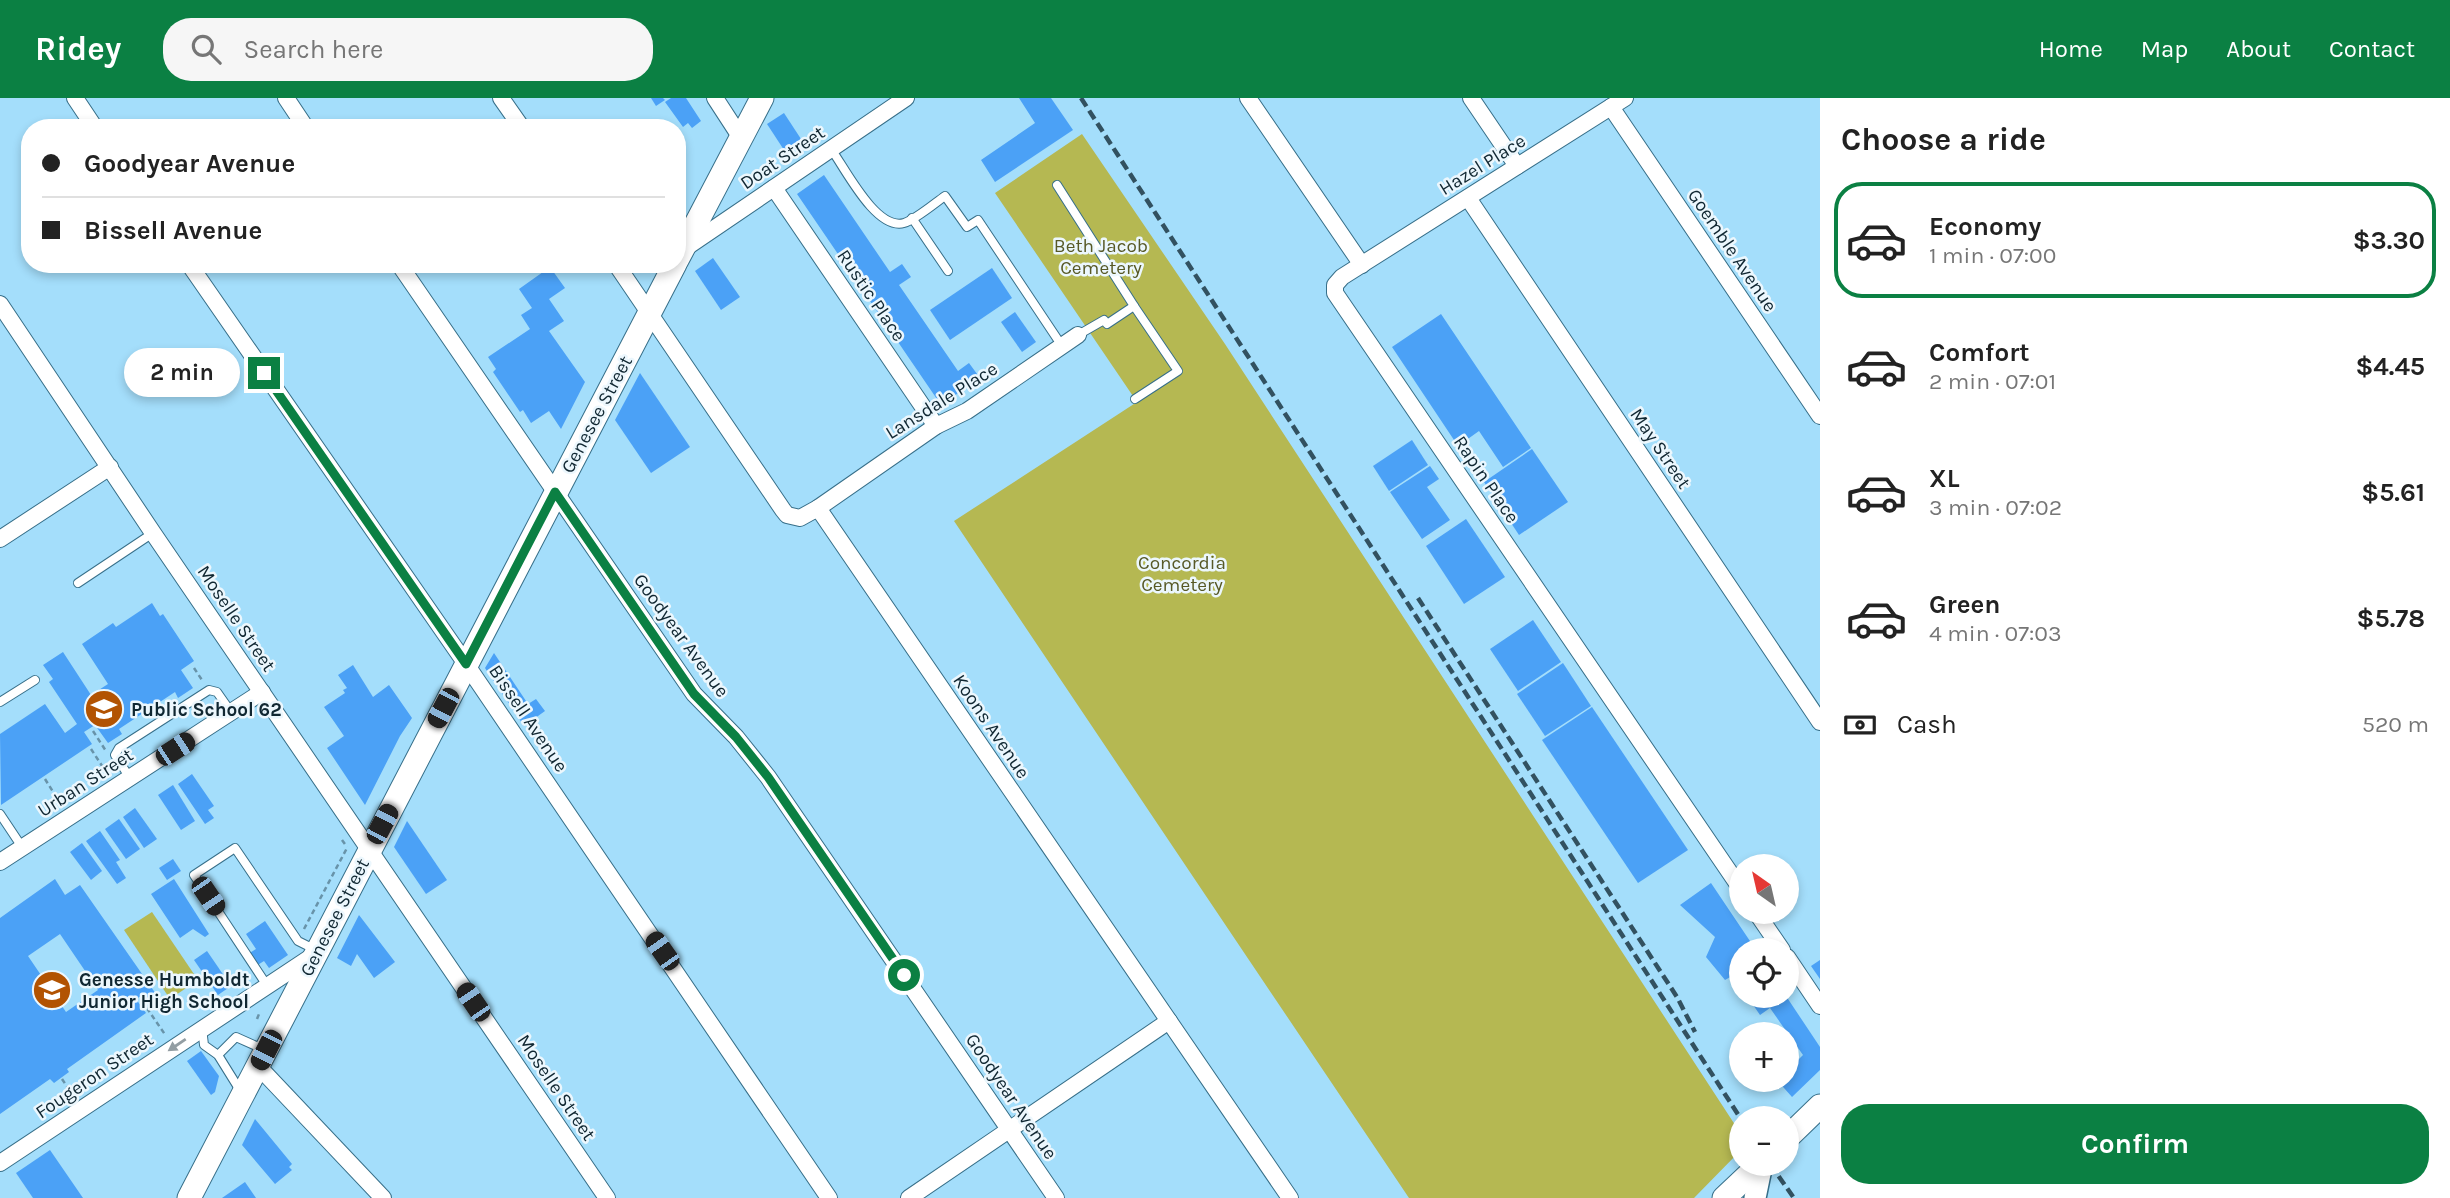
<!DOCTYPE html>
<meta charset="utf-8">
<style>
body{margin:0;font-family:Karla,sans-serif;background:#f6f6f6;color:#222;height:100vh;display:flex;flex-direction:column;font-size:26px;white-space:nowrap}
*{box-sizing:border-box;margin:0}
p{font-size:23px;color:#767676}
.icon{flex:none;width:38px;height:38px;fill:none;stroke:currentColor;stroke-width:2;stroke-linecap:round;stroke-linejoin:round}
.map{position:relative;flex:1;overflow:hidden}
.side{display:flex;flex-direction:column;background:#fff;width:630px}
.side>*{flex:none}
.guide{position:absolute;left:21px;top:21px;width:665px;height:154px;border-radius:28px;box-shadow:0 4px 10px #0003;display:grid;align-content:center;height:154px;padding:0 21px;background:#fff}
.needle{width:46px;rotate:326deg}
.buttons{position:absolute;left:1729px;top:756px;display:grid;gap:14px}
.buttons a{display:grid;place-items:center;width:70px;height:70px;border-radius:50%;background:#fff;box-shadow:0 4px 10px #0003;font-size:35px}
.end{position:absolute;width:32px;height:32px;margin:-16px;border:9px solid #0b8043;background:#fff;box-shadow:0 0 0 4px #fff}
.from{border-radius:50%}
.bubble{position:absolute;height:49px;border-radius:24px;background:#fff;box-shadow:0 4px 10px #0003;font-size:23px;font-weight:700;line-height:49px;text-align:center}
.car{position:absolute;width:21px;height:42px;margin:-21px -10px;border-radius:9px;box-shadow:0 0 5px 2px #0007;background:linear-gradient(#222 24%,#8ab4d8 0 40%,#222 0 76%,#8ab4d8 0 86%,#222 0)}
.guide b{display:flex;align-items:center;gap:24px;height:66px;font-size:26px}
.guide b+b{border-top:2px solid #e0e0e0}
.guide i{width:18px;height:18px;background:#222}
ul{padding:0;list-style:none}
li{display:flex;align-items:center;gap:21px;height:116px;margin:0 14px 10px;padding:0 7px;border:4px solid transparent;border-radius:28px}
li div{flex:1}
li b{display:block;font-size:26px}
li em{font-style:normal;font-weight:700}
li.on{border-color:#0b8043}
li>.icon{width:63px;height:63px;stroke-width:1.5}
h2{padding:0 21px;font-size:32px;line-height:84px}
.pay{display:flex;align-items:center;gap:18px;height:77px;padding:0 21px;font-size:26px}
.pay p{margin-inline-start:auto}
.button{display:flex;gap:14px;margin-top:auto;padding:14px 21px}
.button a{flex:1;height:80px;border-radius:28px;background:#0b8043;color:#fff;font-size:28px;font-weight:700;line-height:80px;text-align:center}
header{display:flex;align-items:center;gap:42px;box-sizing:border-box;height:98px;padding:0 35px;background:#0b8043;color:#fff}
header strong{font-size:33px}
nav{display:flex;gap:38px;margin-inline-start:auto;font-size:24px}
.search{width:490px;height:63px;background:#f6f6f6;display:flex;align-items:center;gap:18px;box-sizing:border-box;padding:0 24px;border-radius:28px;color:#767676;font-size:26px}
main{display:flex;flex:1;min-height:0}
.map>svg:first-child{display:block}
</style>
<header>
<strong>Ridey</strong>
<div class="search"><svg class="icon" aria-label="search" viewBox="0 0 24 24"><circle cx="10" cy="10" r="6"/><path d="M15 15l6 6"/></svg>Search here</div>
<nav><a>Home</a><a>Map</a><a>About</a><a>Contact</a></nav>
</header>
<main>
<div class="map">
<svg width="1820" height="1100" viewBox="0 0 1820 1100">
<rect width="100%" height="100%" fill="#a4defb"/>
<!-- green -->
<g fill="#b5b852">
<polygon points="1082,36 1225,246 1741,1036 1741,1052 1694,1100 1409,1100 954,423 1137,304 995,95"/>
<polygon points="152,814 198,882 170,901 124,832"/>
</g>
<!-- building -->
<g fill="#4ba1f6" fill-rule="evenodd">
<polygon points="651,0 663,0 665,2 656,8"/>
<polygon points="671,0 686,0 701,23 692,30 688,25 683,29 665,4"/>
<polygon points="1019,0 1051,0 1073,32 995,84 981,62 1035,25"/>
<polygon points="784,15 801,41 784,52 767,26"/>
<polygon points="824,77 890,174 902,166 911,179 899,187 958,273 969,265 980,280 941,307 797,96"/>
<polygon points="713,160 740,199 721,212 695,173"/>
<polygon points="635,166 646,166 641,175"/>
<polygon points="550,169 565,190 549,201 564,223 549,233 585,284 561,331 549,313 531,325 523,312 520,314 493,274 496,271 488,259 530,231 521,217 532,210 519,191"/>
<polygon points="992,170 1012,200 950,242 930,212"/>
<polygon points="1015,214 1036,244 1022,254 1001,224"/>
<polygon points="1441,216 1531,350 1503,369 1479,333 1458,348 1392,249"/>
<polygon points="640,275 690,349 651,375 615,322"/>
<polygon points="1412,342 1428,367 1389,393 1373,368"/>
<polygon points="1532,351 1568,404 1519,437 1484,384"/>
<polygon points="1430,368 1439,381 1427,389 1450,422 1422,441 1390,394"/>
<polygon points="1466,421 1505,479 1464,506 1426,448"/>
<polygon points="152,505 160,518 163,516 194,563 181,572 193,590 178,600 175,594 119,631 122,636 108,645 95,627 84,634 92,646 1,707 0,636 45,606 65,635 77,626 49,584 53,581 43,567 63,554 91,597 108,586 82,546 113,525 116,529"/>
<polygon points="1533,522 1561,564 1518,593 1490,551"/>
<polygon points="494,555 528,606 536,601 545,613 524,628 485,570"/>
<polygon points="1563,565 1591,608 1545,638 1517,596"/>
<polygon points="353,567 373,599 389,587 412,620 400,638 365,707 327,650 344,638 324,609 345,595 343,592 347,590 338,577"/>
<polygon points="1592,609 1688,752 1638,785 1542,642"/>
<polygon points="192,676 214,708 208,712 214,720 205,726 178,686"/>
<polygon points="173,687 195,723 181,732 158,697"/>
<polygon points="135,710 157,741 144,750 123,719"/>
<polygon points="119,721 140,751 126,761 105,731"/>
<polygon points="407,723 447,782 426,796 394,749"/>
<polygon points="100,733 120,762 116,764 126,780 117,786 86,743"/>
<polygon points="82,745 102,773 91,782 70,754"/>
<polygon points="173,761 181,773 167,782 159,770"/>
<path d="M55 781 65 797 80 787 156 896 145 903 141 898 136 901 146 915 67 971 69 974 54 985 50 981 0 1016V820ZM60 836 98 892 66 914 28 858Z"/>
<polygon points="174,781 209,836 205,839 193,831 180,840 151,796"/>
<polygon points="1711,785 1756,852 1741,852 1741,891 1732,878 1725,882 1706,859 1715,839 1680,807"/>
<polygon points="359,817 395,864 374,880 357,856 351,868 337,860"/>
<polygon points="265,823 288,857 269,870 264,863 256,868 248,856 256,851 246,836"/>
<polygon points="207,853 231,888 218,897 194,862"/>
<polygon points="1820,862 1820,881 1811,868"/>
<polygon points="1747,898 1786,898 1820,949 1820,972 1792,999 1777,982 1787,982 1787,973 1803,957 1770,910 1760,917"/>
<polygon points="201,953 219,978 215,994 211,997 187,963"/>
<polygon points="255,1021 292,1066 289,1069 292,1072 275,1086 242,1047"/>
<polygon points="50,1052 83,1100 33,1100 16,1075"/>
<polygon points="245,1084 256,1100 222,1100"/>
</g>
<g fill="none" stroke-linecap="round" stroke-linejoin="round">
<!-- service casing -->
<g stroke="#376f89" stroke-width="10">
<g id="service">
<path d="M831 51C845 70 876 133 904 125 915 122 935 105 945 98L967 129 978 122 1062 248"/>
<polyline points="1057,87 1134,208 1107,226 1104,222 1078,237"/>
<polyline points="912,120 948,173"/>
<polyline points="1134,208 1178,273 1135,301"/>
<polyline points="78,485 153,435"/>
<polyline points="0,604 35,582"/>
<polyline points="130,680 115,657 119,650 209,592 217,594 231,614"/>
<polyline points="0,716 22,749"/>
<polyline points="268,889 194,777 235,750 298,843 316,852"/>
<polyline points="202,930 204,947 218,957 241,994"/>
<polyline points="218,957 236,939 265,952"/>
</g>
</g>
<!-- minor casing -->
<g stroke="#376f89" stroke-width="18">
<g id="minor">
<polyline points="75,0 95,30"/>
<polyline points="286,0 306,30"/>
<polyline points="501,0 522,30"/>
<polyline points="715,0 741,40"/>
<polyline points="1248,0 1362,167"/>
<polyline points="1471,0 1517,68"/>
<polyline points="1625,0 1342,179 1335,187 1335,195 1741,791"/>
<polyline points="1611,9 1820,318"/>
<polyline points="774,90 936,328"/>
<polyline points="1468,100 1820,624"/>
<polyline points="684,151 906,0"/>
<polyline points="189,166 466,566 829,1100"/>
<polyline points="399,166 694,596 736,639 768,679 1056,1100"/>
<polyline points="616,166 783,412 787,417 800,420 818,410 1290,1100"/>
<polyline points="0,206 153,435 607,1100"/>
<polyline points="818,410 936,328 967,313 1078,237"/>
<polyline points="0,441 110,369"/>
<polyline points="0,764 262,594"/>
<polyline points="1756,814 1782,852"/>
<polyline points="1787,859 1820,908"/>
<polyline points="258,968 383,1100"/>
<polyline points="0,1065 311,859"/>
<polyline points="909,1100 1169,923"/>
</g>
</g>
<!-- tertiary casing -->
<g stroke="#376f89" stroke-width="24">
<polyline id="tertiary" points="1755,1100 1762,1066"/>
</g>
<!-- secondary casing -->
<g stroke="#376f89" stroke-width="25">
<g id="secondary">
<polyline points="677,162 762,0"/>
<polyline points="1787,1040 1820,1008"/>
<polyline points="189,1100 675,166"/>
<polyline points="1724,1100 1760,1066"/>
</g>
</g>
<!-- path -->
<g stroke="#6893a9" stroke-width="2.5" stroke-dasharray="5 3.5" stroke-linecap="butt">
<polyline points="194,570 202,582"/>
<polyline points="93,633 106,653"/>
<polyline points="91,651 108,677"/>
<polyline points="45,681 60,705"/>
<polyline points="342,742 347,749"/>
<polyline points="304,831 347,750"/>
<polyline points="142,903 166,938"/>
<polyline points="257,921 259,916"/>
<polyline points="62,981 74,999"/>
</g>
<!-- service -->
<use href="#service" stroke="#fff" stroke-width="8"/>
<!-- minor -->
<use href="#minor" stroke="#fff" stroke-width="16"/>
<!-- tertiary -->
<use href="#tertiary" stroke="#fff" stroke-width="21"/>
<!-- secondary -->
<use href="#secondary" stroke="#fff" stroke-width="23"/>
<!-- rail -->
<g stroke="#325160" stroke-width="4.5" stroke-dasharray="10 5" stroke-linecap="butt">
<polyline points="1081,0 1741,1021"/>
<polyline points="1418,500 1677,899 1695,934"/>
<polyline points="1770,1066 1794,1100"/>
</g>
</g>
<!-- one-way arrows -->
<defs><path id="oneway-solid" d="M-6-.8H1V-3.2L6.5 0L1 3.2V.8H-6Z" transform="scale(1.75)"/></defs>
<use fill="#939ea3" href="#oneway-solid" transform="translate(177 947) rotate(146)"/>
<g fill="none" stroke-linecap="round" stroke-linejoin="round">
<!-- route -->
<polyline stroke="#0b8043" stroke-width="9" points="264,275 466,566 555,394 694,596 736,639 768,679 904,877"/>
</g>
<!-- icons -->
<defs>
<g id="school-disc" transform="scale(2.0125)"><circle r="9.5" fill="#b25302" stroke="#ecf7fd"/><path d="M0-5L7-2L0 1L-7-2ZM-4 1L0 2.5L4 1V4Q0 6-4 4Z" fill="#fff"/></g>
</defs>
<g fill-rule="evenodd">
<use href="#school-disc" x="104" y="611"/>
<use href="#school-disc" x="52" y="892"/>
</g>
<g text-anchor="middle" stroke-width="5" stroke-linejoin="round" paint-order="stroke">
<!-- street labels -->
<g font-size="19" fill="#102732" stroke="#ecf7fd">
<text transform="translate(782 59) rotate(-34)" y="7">Doat Street</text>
<text transform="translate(1482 66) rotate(-32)" y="7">Hazel Place</text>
<text transform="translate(1733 152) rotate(56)" y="7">Goemble Avenue</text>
<text transform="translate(872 197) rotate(56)" y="7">Rustic Place</text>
<text transform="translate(941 302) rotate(-32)" y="7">Lansdale Place</text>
<text transform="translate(596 316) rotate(-62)" y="7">Genesee Street</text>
<text transform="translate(1661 350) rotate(56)" y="7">May Street</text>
<text transform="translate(1487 381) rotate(56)" y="7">Rapin Place</text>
<text transform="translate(237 520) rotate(56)" y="7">Moselle Street</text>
<text transform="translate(682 537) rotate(54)" y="7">Goodyear Avenue</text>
<text transform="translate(529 620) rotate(56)" y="7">Bissell Avenue</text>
<text transform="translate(992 628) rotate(56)" y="7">Koons Avenue</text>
<text transform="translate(85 684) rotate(-33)" y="7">Urban Street</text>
<text transform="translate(334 819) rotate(-63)" y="7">Genesee Street</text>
<text transform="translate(94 977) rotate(-34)" y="7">Fougeron Street</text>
<text transform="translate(557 989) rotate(56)" y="7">Moselle Street</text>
<text transform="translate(1012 998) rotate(56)" y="7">Goodyear Avenue</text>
</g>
<!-- park labels -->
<g font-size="19" fill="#575926" stroke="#ecf7fd">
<text x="1101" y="154">Beth Jacob<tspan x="1101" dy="22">Cemetery</tspan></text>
<text x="1182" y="471">Concordia<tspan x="1182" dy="22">Cemetery</tspan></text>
</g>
<!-- poi labels -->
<g font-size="19" font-weight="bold" fill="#102732" stroke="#ecf7fd" text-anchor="start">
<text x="131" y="618">Public School 62</text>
<text x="79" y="888">Genesse Humboldt<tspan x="79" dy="22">Junior High School</tspan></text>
</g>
</g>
</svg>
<div class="buttons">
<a><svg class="needle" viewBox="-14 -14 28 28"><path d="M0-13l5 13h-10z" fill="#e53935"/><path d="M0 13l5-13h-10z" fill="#767676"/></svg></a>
<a><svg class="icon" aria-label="locate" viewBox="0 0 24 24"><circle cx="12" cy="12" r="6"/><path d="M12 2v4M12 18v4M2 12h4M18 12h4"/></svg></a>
<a>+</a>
<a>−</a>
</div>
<i class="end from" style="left:904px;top:877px"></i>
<i class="end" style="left:264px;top:275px"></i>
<div class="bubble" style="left:124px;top:250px;width:116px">2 min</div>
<i class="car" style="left:443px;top:610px;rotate:208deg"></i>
<i class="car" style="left:175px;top:651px;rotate:57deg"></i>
<i class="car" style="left:382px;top:726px;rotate:28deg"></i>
<i class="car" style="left:208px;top:798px;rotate:146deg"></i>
<i class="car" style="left:662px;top:853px;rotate:325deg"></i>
<i class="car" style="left:473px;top:904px;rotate:326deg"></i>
<i class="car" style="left:266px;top:952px;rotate:207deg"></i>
<div class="guide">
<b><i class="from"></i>Goodyear Avenue</b>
<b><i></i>Bissell Avenue</b>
</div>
</div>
<section class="side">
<h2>Choose a ride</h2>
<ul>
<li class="on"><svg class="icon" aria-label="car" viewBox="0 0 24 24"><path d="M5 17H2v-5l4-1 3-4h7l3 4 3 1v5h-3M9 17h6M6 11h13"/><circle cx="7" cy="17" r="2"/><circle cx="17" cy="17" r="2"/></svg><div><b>Economy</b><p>1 min · 07:00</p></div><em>$3.30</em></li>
<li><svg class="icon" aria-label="car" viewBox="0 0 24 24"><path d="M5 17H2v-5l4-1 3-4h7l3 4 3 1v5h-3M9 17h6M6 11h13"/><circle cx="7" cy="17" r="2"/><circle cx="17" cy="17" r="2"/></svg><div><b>Comfort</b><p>2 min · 07:01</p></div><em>$4.45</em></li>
<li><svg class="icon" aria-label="car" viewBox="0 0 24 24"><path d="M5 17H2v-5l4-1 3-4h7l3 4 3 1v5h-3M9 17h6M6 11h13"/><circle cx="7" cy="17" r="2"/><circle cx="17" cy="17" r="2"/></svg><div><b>XL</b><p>3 min · 07:02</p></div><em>$5.61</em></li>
<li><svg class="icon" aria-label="car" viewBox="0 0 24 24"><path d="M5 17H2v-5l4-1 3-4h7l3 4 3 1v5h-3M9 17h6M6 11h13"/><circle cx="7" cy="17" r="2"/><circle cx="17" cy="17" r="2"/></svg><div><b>Green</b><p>4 min · 07:03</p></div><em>$5.78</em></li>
</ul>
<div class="pay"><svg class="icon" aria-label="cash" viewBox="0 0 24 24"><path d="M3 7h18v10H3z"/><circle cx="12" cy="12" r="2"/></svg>Cash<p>520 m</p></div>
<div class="button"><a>Confirm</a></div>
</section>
</main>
